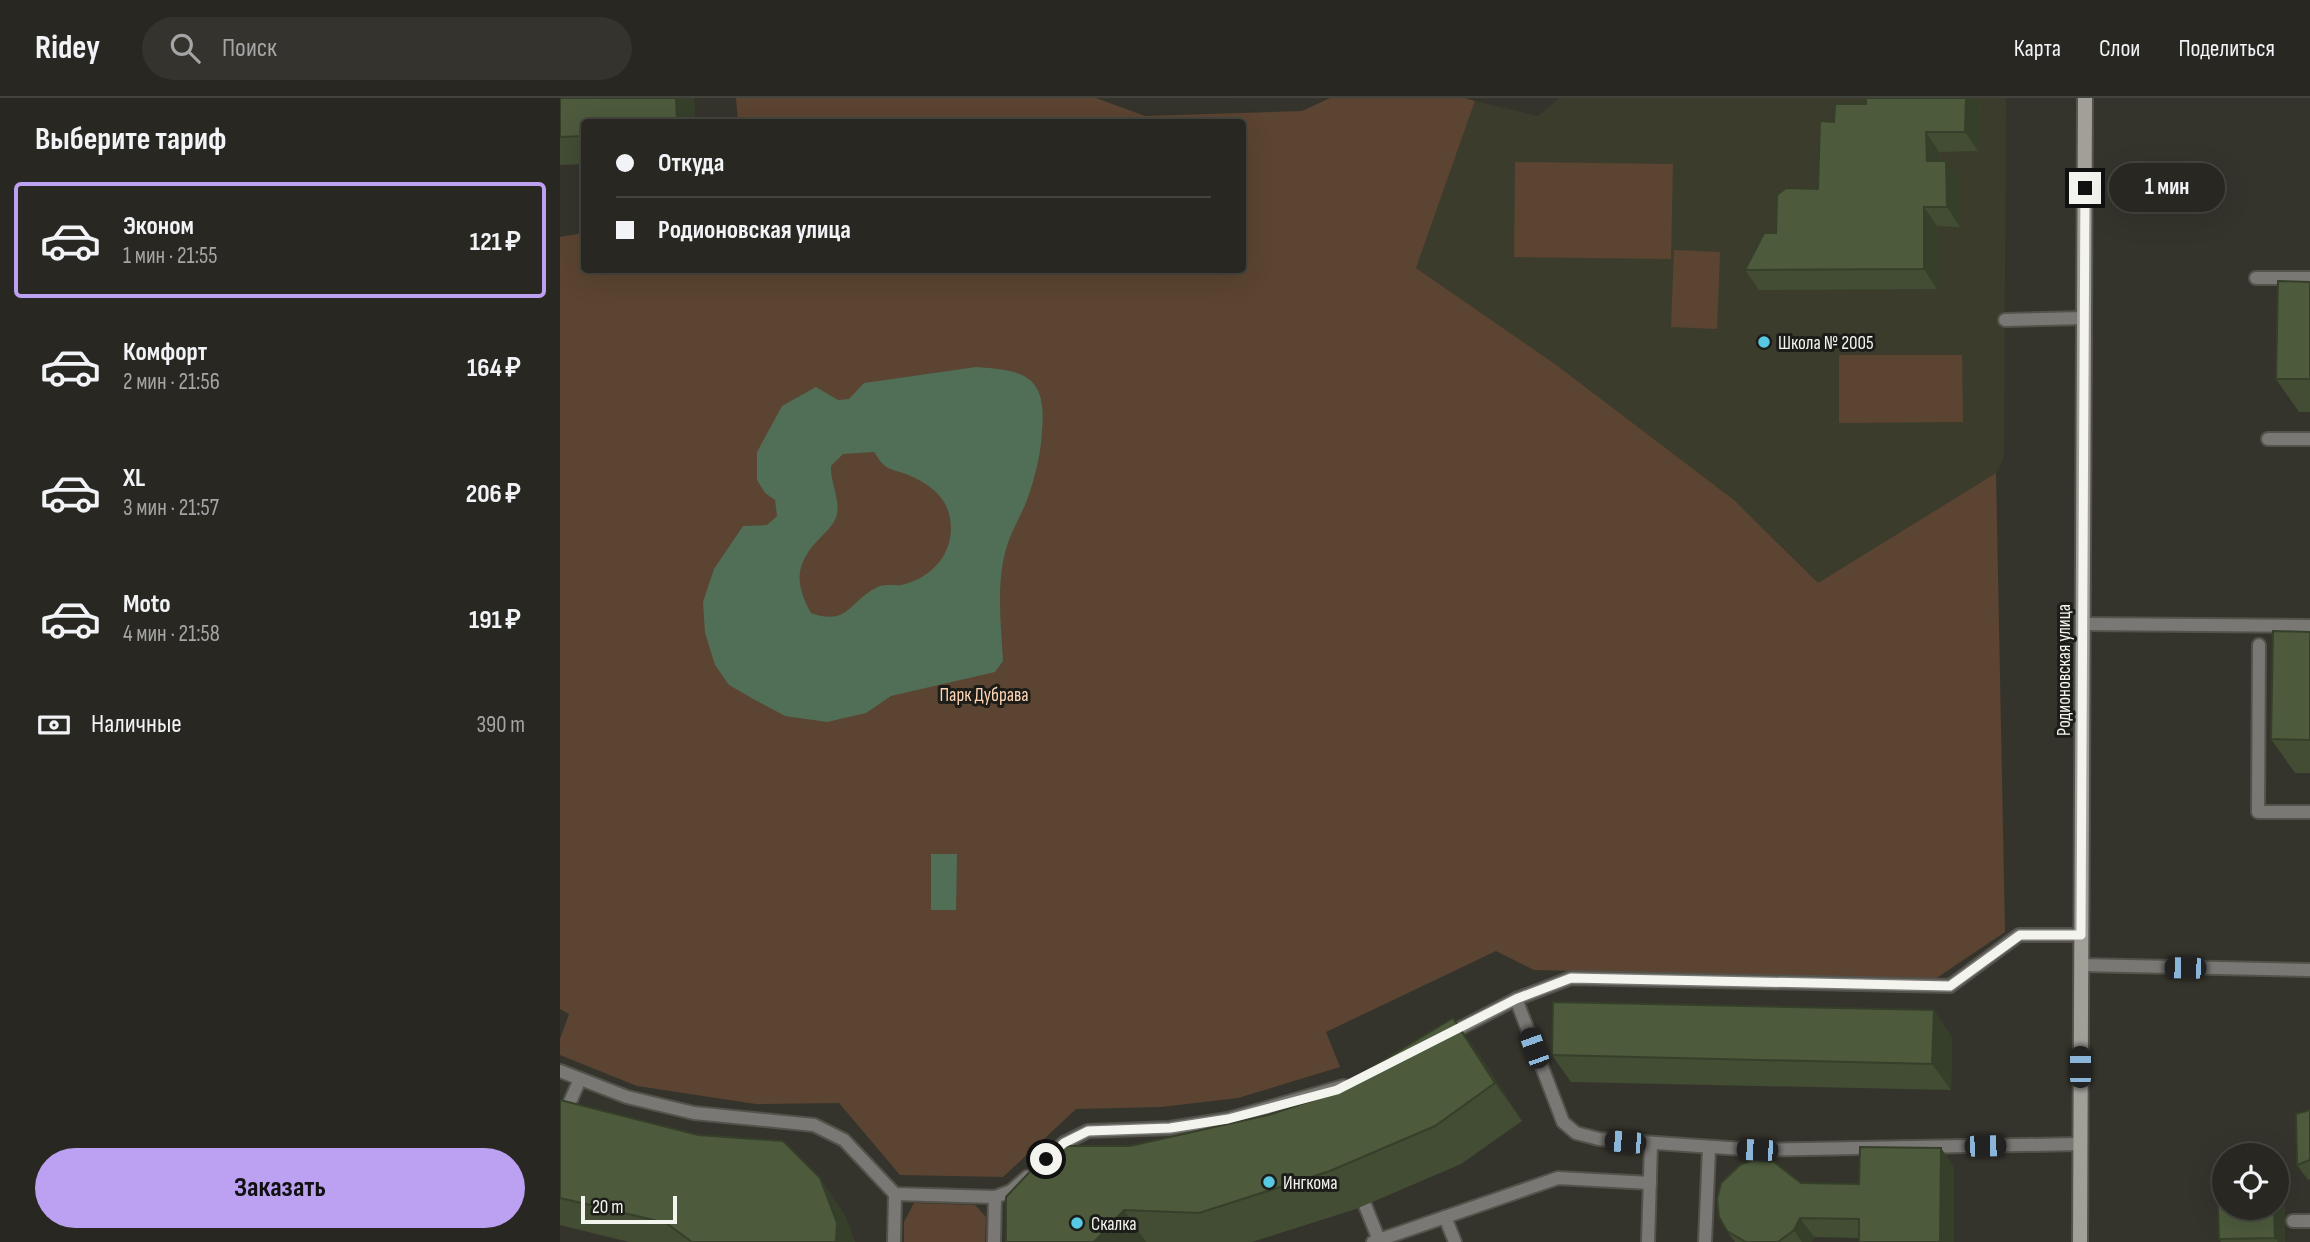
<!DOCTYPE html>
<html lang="ru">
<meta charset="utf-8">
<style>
body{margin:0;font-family:"Sofia Sans Condensed",sans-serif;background:#34332e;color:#f1f3f6;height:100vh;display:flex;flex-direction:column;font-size:26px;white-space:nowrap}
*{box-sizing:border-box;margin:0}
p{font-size:23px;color:#a5a5a5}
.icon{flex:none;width:38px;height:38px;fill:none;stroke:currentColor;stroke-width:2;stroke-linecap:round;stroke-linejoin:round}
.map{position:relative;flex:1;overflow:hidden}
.drawer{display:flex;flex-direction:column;background:#282721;width:560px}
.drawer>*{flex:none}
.hud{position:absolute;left:21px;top:21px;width:665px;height:154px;border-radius:7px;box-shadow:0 7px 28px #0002,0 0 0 2px #44443f;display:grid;align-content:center;height:154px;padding:0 35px;background:#282721}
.tools{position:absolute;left:1652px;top:1045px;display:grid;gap:14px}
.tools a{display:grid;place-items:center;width:77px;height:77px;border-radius:50%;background:#282721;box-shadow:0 7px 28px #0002,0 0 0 2px #44443f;font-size:35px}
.scale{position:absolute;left:21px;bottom:18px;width:96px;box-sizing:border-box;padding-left:7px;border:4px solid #f4f4ef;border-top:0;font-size:19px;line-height:24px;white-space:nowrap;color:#f4f4ef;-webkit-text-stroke:5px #1c1c18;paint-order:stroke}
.end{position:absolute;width:32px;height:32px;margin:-16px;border:9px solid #f4f4ef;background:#111;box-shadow:0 0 0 4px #111}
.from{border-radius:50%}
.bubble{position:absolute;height:49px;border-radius:24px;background:#282721;box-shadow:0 7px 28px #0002,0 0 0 2px #44443f;font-size:23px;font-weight:700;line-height:49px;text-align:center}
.car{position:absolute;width:21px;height:42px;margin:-21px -10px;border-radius:9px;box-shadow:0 0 5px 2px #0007;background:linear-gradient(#222 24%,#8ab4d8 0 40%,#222 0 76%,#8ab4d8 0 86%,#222 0)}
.hud b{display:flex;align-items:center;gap:24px;height:66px;font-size:26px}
.hud b+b{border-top:2px solid #44443f}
.hud i{width:18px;height:18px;background:#f1f3f6}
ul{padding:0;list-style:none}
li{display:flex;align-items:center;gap:21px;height:116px;margin:0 14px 10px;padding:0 21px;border:4px solid transparent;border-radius:7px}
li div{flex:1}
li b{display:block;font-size:26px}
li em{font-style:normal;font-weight:700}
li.selected{border-color:#bca0f2}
li>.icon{width:63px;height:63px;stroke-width:1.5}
h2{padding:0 35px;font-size:32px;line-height:84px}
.pay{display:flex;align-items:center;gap:18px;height:77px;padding:0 35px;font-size:26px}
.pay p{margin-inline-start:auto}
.action{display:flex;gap:14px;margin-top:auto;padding:14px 35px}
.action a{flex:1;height:80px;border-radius:42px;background:#bca0f2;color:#111;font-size:28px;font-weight:700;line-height:80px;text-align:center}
header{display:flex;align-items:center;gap:42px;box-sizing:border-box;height:98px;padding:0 35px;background:#282721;border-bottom:2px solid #44443f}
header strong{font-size:33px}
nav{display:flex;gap:38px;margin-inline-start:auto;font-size:24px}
.search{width:490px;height:63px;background:#34332e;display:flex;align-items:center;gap:18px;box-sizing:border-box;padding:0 24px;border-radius:38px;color:#a5a5a5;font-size:26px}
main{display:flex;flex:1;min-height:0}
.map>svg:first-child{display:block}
</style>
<header>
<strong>Ridey</strong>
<div class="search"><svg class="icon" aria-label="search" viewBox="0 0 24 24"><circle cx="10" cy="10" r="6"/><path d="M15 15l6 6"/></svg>Поиск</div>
<nav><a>Карта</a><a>Слои</a><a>Поделиться</a></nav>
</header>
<main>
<section class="drawer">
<h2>Выберите тариф</h2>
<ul>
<li class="selected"><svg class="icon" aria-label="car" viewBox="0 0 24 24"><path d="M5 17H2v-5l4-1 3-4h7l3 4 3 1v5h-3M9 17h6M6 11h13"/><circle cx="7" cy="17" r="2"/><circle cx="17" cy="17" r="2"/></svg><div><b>Эконом</b><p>1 мин · 21:55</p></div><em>121 ₽</em></li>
<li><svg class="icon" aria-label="car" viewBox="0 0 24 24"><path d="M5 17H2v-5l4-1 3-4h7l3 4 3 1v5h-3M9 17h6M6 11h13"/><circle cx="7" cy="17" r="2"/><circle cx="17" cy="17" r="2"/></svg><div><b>Комфорт</b><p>2 мин · 21:56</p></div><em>164 ₽</em></li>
<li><svg class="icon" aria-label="car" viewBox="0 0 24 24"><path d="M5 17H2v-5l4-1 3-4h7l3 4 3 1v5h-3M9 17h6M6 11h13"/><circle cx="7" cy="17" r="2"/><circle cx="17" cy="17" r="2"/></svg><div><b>XL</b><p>3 мин · 21:57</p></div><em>206 ₽</em></li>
<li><svg class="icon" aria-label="car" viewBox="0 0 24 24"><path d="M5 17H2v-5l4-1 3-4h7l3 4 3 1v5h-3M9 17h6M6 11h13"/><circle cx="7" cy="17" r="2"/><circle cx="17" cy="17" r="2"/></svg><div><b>Moto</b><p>4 мин · 21:58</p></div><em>191 ₽</em></li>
</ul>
<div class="pay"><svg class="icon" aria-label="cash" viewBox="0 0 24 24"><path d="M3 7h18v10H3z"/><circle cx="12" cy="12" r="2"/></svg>Наличные<p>390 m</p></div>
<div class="action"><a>Заказать</a></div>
</section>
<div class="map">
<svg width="1750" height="1144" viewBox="0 0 1750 1144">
<rect width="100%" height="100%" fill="#35342c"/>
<!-- built -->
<polygon fill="#3c3c2d" points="999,0 1446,0 1444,359 1436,375 1258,485 1174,402 995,266 856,170 915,3 978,18"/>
<!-- green -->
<g fill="#5b4431">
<polygon points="176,0 536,0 585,18 742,13 770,0 905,0 915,3 856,170 995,266 1174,402 1258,485 1436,375 1445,834 1375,881 974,872 936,853 766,934 780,969 678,1000 601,1009 516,1011 443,1079 340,1077 279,1005 196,1006 77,988 0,957 0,941 9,916 0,911 0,139 24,135 24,172 682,172 682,24 178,24"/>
<polygon points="955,64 1113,66 1111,161 954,159"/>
<polygon points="1114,152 1160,154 1157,231 1111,229"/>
<polygon points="1279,257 1402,257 1403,324 1279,325"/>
<polygon points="354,1105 415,1107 426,1119 425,1144 344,1144 344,1124"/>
</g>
<!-- water -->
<g fill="#516e56" fill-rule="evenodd">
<path d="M416 269C466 272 487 279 482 333 481 356 475 380 467 402 461 418 451 433 446 451 436 487 441 526 443 563L435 574 331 598 306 615 267 624 225 618 195 602 169 587 155 567 145 535 143 504 154 471 183 428 207 427 217 418 215 402 205 395 197 382V354L222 308 256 289 278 302 289 301 304 285ZM314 354C317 358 320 364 324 367 328 371 337 373 343 375 363 382 384 395 389 416 398 451 374 480 341 487 334 488 327 486 320 488 289 501 290 529 251 515 233 482 236 464 262 438 268 432 275 425 277 416 280 401 270 383 271 368L283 356Z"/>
<polygon points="371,756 397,756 396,812 371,812"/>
</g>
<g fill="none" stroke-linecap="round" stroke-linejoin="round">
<!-- lane casing -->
<g stroke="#54534b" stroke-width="16">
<g id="lane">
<polyline points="1696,180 1750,180"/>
<polyline points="1445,222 1524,220"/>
<polyline points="1708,341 1750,341"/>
<polyline points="1522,526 1750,528"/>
<polyline points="1699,547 1698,714 1750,714"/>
<polyline points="1521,867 1750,872"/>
<polyline points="956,901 1011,880 1390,888 1459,837 1521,837"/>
<polyline points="885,938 956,901 1003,1024 1016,1035 1039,1041 1197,1052 1520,1046"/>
<polyline points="0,973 67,999 134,1015 254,1027 284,1042 335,1096 435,1099 451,1093 467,1079"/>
<polyline points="0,1027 20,981"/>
<polyline points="490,1058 504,1045 528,1033 610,1030 668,1021 784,988"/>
<polyline points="805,1107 819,1142"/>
<polyline points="885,1119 895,1144"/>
<polyline points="1733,1123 1750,1123"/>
<polyline points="334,1144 335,1096"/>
<polyline points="434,1144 435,1099"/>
<polyline points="813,1144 998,1080 1090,1085"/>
<polyline points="1088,1144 1091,1046"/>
<polyline points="1145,1144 1149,1051"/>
</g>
</g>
<!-- secondary casing -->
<g stroke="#54534b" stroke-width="18">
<polyline id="secondary" points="1520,1144 1525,0"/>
</g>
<!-- lane -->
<use href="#lane" stroke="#7a7875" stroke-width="12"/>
<!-- secondary -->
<use href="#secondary" stroke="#a29f99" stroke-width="14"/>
</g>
<!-- wall -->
<g fill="#424d34">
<polygon points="0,0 134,0 135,24 24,24 24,66 0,67"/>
<polygon points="1306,0 1420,0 1418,53 1379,54 1380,63 1400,82 1400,129 1377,128 1377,191 1199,192 1185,172 1216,135 1258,91 1274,24 1306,6"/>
<polygon points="1750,184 1750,314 1739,314 1716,281"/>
<polygon points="1750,534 1750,675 1735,675 1711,641"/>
<polygon points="1392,939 1391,992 1011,984 992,957"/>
<polygon points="920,958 962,1023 901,1066 796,1111 692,1144 446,1144 570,1048 708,1017"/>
<polygon points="0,1002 283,1114 295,1144 69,1144 0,1127"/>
<polygon points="1750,1012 1750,1081 1748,1082 1737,1067"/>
<polygon points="1381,1050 1394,1070 1394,1144 1299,1144 1299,1140 1254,1139 1252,1144 1175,1144 1167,1133 1241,1085 1299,1086"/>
<polygon points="1717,1084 1724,1095 1725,1144 1661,1144 1659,1141 1717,1110"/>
</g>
<!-- shaded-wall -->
<g fill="#363f2a">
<polygon points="116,0 134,0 135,24 117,24"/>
<polygon points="1406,0 1420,0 1418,53 1405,34"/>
<polygon points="1366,34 1379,54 1381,83 1367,63"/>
<polygon points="1386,63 1400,82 1400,129 1387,109"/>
<polygon points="1364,109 1377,128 1377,191 1364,171"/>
<polygon points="1374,912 1392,939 1391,992 1372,966"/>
<polygon points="893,920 920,958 962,1023 935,985"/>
<polygon points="1381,1050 1394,1070 1394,1144 1380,1144"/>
<polygon points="260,1080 283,1114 295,1144 276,1144"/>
<polygon points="1717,1084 1724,1095 1725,1144 1718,1144 1715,1140 1714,1110 1717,1110"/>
<polygon points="564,1112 586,1144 534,1144"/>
<polygon points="1240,1120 1254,1139 1252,1144 1242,1144 1234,1132"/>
</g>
<!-- building -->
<g fill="#4d5a3c" stroke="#363f2a" stroke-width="2">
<polygon points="0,0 116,0 117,24 24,24 24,38 0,39"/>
<polygon points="1306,0 1406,0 1405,34 1366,34 1367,63 1386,63 1387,109 1364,109 1364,171 1185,172 1204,135 1216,135 1217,97 1226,90 1258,91 1260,23 1274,24 1275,6 1306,6"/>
<polygon points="1718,183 1750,184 1750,281 1716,281"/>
<polygon points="1713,533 1750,534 1750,642 1711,641"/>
<polygon points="993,904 1374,912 1372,966 992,957"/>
<polygon points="893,920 935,985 875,1028 770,1073 639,1115 564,1112 534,1144 446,1144 446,1099 494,1048 570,1048 708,1017 763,999"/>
<polygon points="0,1002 138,1037 223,1043 260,1080 277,1125 276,1144 132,1144 106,1125 0,1100"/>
<polygon points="1750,1012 1750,1062 1737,1067 1736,1016"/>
<polygon points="1300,1049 1381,1050 1380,1144 1299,1144 1299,1121 1240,1120 1234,1132 1218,1144 1186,1144 1167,1133 1159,1119 1157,1101 1161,1085 1181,1066 1195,1062 1214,1064 1241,1085 1299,1086"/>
<polygon points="1657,1081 1664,1081 1664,1110 1714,1110 1715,1140 1659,1141"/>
</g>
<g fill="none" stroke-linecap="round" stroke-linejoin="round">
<!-- route -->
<polyline stroke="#f4f4ef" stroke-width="9" points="486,1061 504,1045 528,1033 610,1030 668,1021 777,992 956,901 1011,880 1390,888 1460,837 1521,837 1525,90"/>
</g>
<!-- markers -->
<g fill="#58c9e3" stroke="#1c1c18" stroke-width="2.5">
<circle cx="1204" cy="244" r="7"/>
<circle cx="709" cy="1084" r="7"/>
<circle cx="517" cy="1125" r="7"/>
</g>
<g text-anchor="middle" stroke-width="6" stroke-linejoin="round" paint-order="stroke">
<!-- poi labels -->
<g font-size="19" fill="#f4f4ef" stroke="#1c1c18" text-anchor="start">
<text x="1218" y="251">Школа № 2005</text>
<text x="723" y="1091">Ингкома</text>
<text x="531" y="1132">Скалка</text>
</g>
<!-- street labels -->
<g font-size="19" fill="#f4f4ef" stroke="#1c1c18">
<text transform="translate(1503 572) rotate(-90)" y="7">Родионовская улица</text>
</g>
<!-- park labels -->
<g font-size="19" fill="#fed5b4" stroke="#1c1c18">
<text x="424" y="603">Парк Дубрава</text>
</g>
</g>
</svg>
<div class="tools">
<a><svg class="icon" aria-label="locate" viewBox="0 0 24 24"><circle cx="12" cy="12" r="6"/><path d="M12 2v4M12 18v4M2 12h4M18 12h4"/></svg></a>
</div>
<div class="scale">20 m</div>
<i class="end from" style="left:486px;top:1061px"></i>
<i class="end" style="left:1525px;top:90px"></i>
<div class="bubble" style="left:1549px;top:65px;width:116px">1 мин</div>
<i class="car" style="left:1625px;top:870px;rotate:271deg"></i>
<i class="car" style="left:974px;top:950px;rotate:340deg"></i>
<i class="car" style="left:1520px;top:969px;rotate:0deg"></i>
<i class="car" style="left:1065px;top:1044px;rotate:275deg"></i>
<i class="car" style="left:1425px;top:1048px;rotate:89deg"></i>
<i class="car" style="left:1197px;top:1052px;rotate:272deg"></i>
<div class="hud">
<b><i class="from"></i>Откуда</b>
<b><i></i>Родионовская улица</b>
</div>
</div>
</main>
